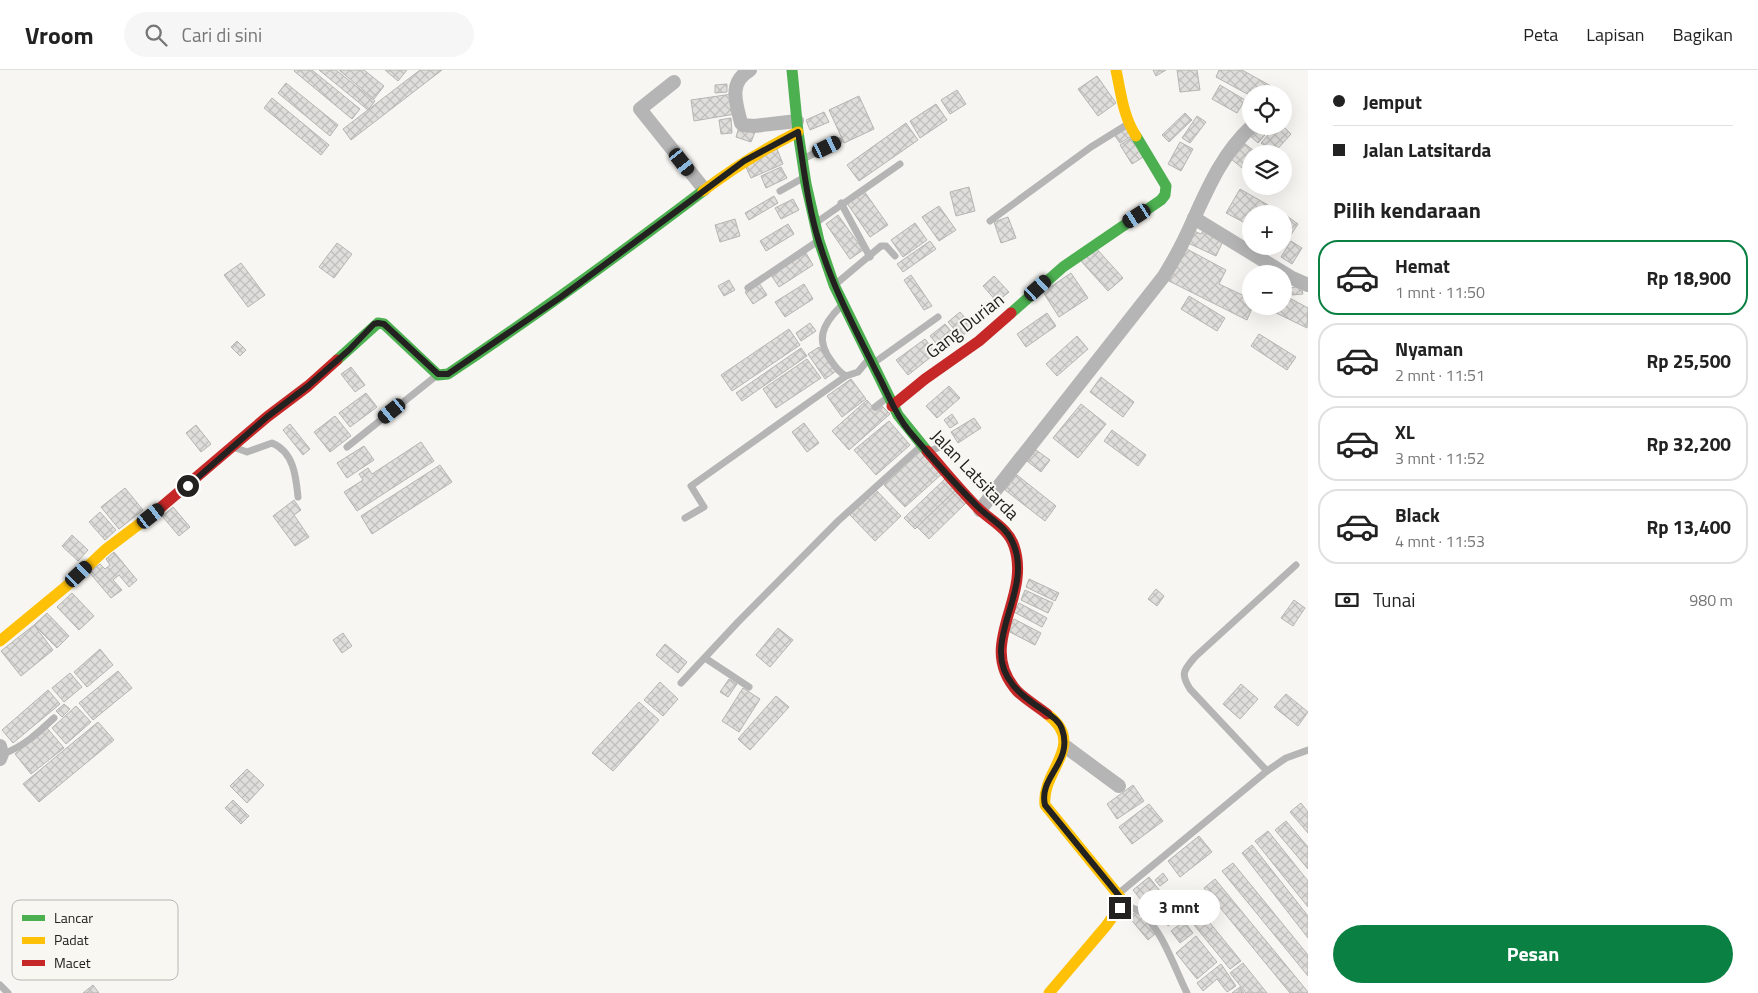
<!DOCTYPE html>
<html lang="id">
<meta charset="utf-8">
<style>
body{margin:0;font-family:"Titillium Web",sans-serif;background:#f6f6f6;color:#222;height:100vh;display:flex;flex-direction:column;font-size:19px;white-space:nowrap}
*{box-sizing:border-box;margin:0}
p{font-size:16px;color:#767676}
.icon{flex:none;width:28px;height:28px;fill:none;stroke:currentColor;stroke-width:2;stroke-linecap:round;stroke-linejoin:round}
.map{position:relative;flex:1;overflow:hidden}
.sheet{display:flex;flex-direction:column;background:#fff;width:450px}
.sheet>*{flex:none}
.hud{display:grid;align-content:center;height:110px;padding:0 25px;background:#fff}
.controls{position:absolute;left:1242px;top:15px;display:grid;gap:10px}
.controls a{display:grid;place-items:center;width:50px;height:50px;border-radius:50%;background:#fff;box-shadow:0 5px 20px #0002;font-size:25px}
.end{position:absolute;width:22px;height:22px;margin:-11px;border:6px solid #232220;background:#fff;box-shadow:0 0 0 2px #fff}
.from{border-radius:50%}
.bubble{position:absolute;height:35px;border-radius:18px;background:#fff;box-shadow:0 5px 20px #0002;font-size:16px;font-weight:700;line-height:35px;text-align:center}
.car{position:absolute;width:15px;height:30px;margin:-15px -8px;border-radius:6px;box-shadow:0 0 4px 1px #0007;background:linear-gradient(#222 24%,#8ab4d8 0 40%,#222 0 76%,#8ab4d8 0 86%,#222 0)}
.hud b{display:flex;align-items:center;gap:18px;height:48px;font-size:19px}
.hud b+b{border-top:1px solid #e0e0e0}
.hud i{width:12px;height:12px;background:#222}
ul{padding:0;list-style:none}
li{display:flex;align-items:center;gap:15px;height:75px;margin:0 10px 8px;padding:0 15px;border:2px solid #e0e0e0;border-radius:20px}
li div{flex:1}
li b{display:block;font-size:19px}
li em{font-style:normal;font-weight:700}
li.current{border-color:#0b8043}
li>.icon{width:45px;height:45px;stroke-width:1.5}
h2{padding:0 25px;font-size:22px;line-height:60px}
.pay{display:flex;align-items:center;gap:12px;height:55px;padding:0 25px;font-size:19px}
.pay p{margin-inline-start:auto}
.cta{display:flex;gap:10px;margin-top:auto;padding:10px 25px}
.cta a{flex:1;height:58px;border-radius:30px;background:#0b8043;color:#fff;font-size:20px;font-weight:700;line-height:58px;text-align:center}
header{display:flex;align-items:center;gap:30px;box-sizing:border-box;height:70px;padding:0 25px;background:#fff;border-bottom:1px solid #e0e0e0}
header strong{font-size:24px}
nav{display:flex;gap:28px;margin-inline-start:auto;font-size:18px}
.search{width:350px;height:45px;background:#f6f6f6;display:flex;align-items:center;gap:12px;box-sizing:border-box;padding:0 18px;border-radius:28px;color:#767676;font-size:19px}
main{display:flex;flex:1;min-height:0}
.map>svg:first-child{display:block}
</style>
<header>
<strong>Vroom</strong>
<div class="search"><svg class="icon" aria-label="search" viewBox="0 0 24 24"><circle cx="10" cy="10" r="6"/><path d="M15 15l6 6"/></svg>Cari di sini</div>
<nav><a>Peta</a><a>Lapisan</a><a>Bagikan</a></nav>
</header>
<main>
<div class="map">
<svg width="1308" height="923" viewBox="0 0 1308 923">
<defs>
<pattern id="building-cross-hatch" width="8" height="8" patternUnits="userSpaceOnUse" patternTransform="scale(1.25)"><rect width="8" height="8" fill="#dfdedb"/><path d="M0 0l8 8M0 8l8-8" fill="none" stroke="#bfbebc"/></pattern>
</defs>
<rect width="100%" height="100%" fill="#f7f6f2"/>
<!-- building -->
<g fill="url(#building-cross-hatch)" stroke="#b5b5b2">
<polygon points="295,0 312,0 360,39 352,49 294,1"/>
<polygon points="319,0 336,0 375,31 368,40"/>
<polygon points="339,0 364,0 384,16 374,29"/>
<polygon points="385,0 407,0 398,11"/>
<polygon points="420,0 442,0 351,70 343,59"/>
<polygon points="1153,0 1166,0 1156,6"/>
<polygon points="1177,0 1197,0 1200,20 1180,22"/>
<polygon points="1219,0 1242,0 1271,16 1267,24 1251,24 1251,26 1216,7"/>
<polygon points="1097,6 1116,33 1098,46 1078,19"/>
<polygon points="286,13 338,55 330,66 278,23"/>
<polygon points="727,14 727,22 715,23 715,15"/>
<polygon points="1220,15 1245,30 1237,43 1212,29"/>
<polygon points="957,20 966,34 950,44 941,30"/>
<polygon points="732,24 735,44 694,51 691,30"/>
<polygon points="859,26 874,59 844,73 829,40"/>
<polygon points="272,28 329,75 321,85 264,38"/>
<polygon points="936,34 947,50 920,68 910,51"/>
<polygon points="824,42 829,52 810,60 806,50"/>
<polygon points="1185,43 1192,50 1169,72 1162,65"/>
<polygon points="1197,46 1206,52 1190,73 1182,68"/>
<polygon points="731,48 732,63 721,64 719,50"/>
<polygon points="906,53 918,70 859,111 847,95"/>
<polygon points="1255,56 1273,56 1258,73 1248,64"/>
<polygon points="1276,56 1283,56 1291,64 1273,84 1261,73"/>
<polygon points="739,57 755,62 751,72 736,67"/>
<polygon points="1127,58 1132,66 1120,73 1115,66"/>
<polygon points="1133,67 1145,86 1132,94 1120,75"/>
<polygon points="1180,72 1193,79 1181,101 1168,94"/>
<polygon points="1244,73 1258,84 1251,84 1251,105 1231,89"/>
<polygon points="777,79 783,94 751,108 744,93"/>
<polygon points="781,97 787,108 766,118 761,106"/>
<polygon points="969,117 975,141 956,146 950,122"/>
<polygon points="1240,119 1268,135 1263,144 1251,144 1251,156 1226,143"/>
<polygon points="864,121 888,155 870,167 847,133"/>
<polygon points="774,126 778,133 749,150 745,143"/>
<polygon points="793,129 799,140 781,149 775,138"/>
<polygon points="939,136 956,160 939,171 922,147"/>
<polygon points="838,145 863,180 850,189 826,154"/>
<polygon points="1287,146 1298,154 1283,177 1282,176 1284,176 1284,151"/>
<polygon points="1008,147 1016,168 1001,173 994,152"/>
<polygon points="735,149 740,166 720,172 715,155"/>
<polygon points="915,153 927,170 903,187 891,170"/>
<polygon points="788,154 794,164 766,181 760,171"/>
<polygon points="1204,159 1224,169 1216,186 1188,173 1194,161 1201,164"/>
<polygon points="930,171 936,179 903,202 897,194"/>
<polygon points="1291,171 1302,178 1292,194 1281,187"/>
<polygon points="337,173 352,184 334,208 319,197"/>
<polygon points="1096,178 1123,208 1108,221 1081,191"/>
<polygon points="1185,178 1226,200 1219,214 1251,229 1251,236 1253,236 1247,250 1167,210"/>
<polygon points="806,183 813,195 779,217 771,205"/>
<polygon points="241,193 265,225 248,237 224,205"/>
<polygon points="1071,203 1088,228 1059,247 1043,222"/>
<polygon points="911,205 932,236 924,240 904,210"/>
<polygon points="994,206 1009,222 997,232 983,216"/>
<polygon points="729,210 735,220 724,226 718,216"/>
<polygon points="759,213 767,225 753,234 745,222"/>
<polygon points="804,214 813,229 785,247 775,232"/>
<polygon points="1301,216 1303,224 1292,225 1290,218"/>
<polygon points="1284,225 1308,238 1307,258 1266,238 1267,236 1284,236"/>
<polygon points="1189,226 1225,248 1217,261 1181,239"/>
<polygon points="960,242 973,257 961,267 948,252"/>
<polygon points="1047,243 1056,256 1026,277 1017,264"/>
<polygon points="810,253 816,261 801,271 796,263"/>
<polygon points="945,254 956,267 941,279 930,266"/>
<polygon points="789,259 800,275 732,321 721,305"/>
<polygon points="1259,264 1296,287 1287,300 1251,276"/>
<polygon points="1077,266 1088,279 1057,306 1046,294"/>
<polygon points="925,269 936,283 908,305 896,290"/>
<polygon points="237,271 246,280 240,286 231,277"/>
<polygon points="819,277 836,301 825,309 808,284"/>
<polygon points="801,278 807,286 742,331 736,323"/>
<polygon points="807,289 821,308 776,338 763,319"/>
<polygon points="351,297 365,315 355,322 341,304"/>
<polygon points="1101,307 1134,332 1123,347 1090,322"/>
<polygon points="851,309 866,329 842,347 827,326"/>
<polygon points="949,316 960,328 937,348 926,336"/>
<polygon points="366,323 377,337 350,357 339,343"/>
<polygon points="867,330 876,341 882,336 890,344 849,380 832,361"/>
<polygon points="1081,334 1106,354 1078,388 1053,368"/>
<polygon points="952,344 958,353 950,358 944,350"/>
<polygon points="335,346 351,366 330,382 314,362"/>
<polygon points="974,348 981,358 958,373 951,362"/>
<polygon points="889,351 910,375 876,405 854,380"/>
<polygon points="804,353 819,373 807,382 792,362"/>
<polygon points="290,354 310,379 303,385 283,360"/>
<polygon points="196,355 211,374 201,382 186,363"/>
<polygon points="1112,360 1146,385 1138,396 1104,371"/>
<polygon points="421,372 434,391 357,441 344,422 363,410 359,404 368,398 372,404"/>
<polygon points="364,376 374,390 347,408 337,393"/>
<polygon points="923,379 944,402 905,437 884,415"/>
<polygon points="1036,380 1050,390 1041,402 1027,391"/>
<polygon points="440,395 452,412 372,464 361,446"/>
<polygon points="1017,405 1056,436 1045,451 1005,420"/>
<polygon points="946,408 957,419 915,459 904,448"/>
<polygon points="125,418 143,440 119,459 101,437"/>
<polygon points="957,419 968,431 929,469 917,457"/>
<polygon points="876,420 901,446 875,471 850,445"/>
<polygon points="294,430 301,440 294,445 309,467 295,476 273,446"/>
<polygon points="173,437 190,457 179,466 162,446"/>
<polygon points="100,442 116,460 105,470 89,452"/>
<polygon points="72,465 88,480 78,491 62,476"/>
<polygon points="114,482 137,510 129,517 119,505 113,510 122,520 111,528 89,502 100,494 105,499 110,495 106,489"/>
<polygon points="1029,509 1059,523 1055,531 1026,517"/>
<polygon points="1156,519 1164,526 1157,536 1148,529"/>
<polygon points="1025,520 1053,533 1048,543 1021,530"/>
<polygon points="72,523 94,546 79,560 57,537"/>
<polygon points="1294,530 1305,538 1293,556 1281,548"/>
<polygon points="1019,533 1047,548 1042,557 1014,542"/>
<polygon points="47,543 69,566 57,578 34,555"/>
<polygon points="1014,549 1041,563 1035,575 1008,561"/>
<polygon points="34,555 53,580 21,606 1,581"/>
<polygon points="778,558 793,570 770,597 756,585"/>
<polygon points="343,563 352,576 342,583 333,570"/>
<polygon points="665,574 687,592 678,603 656,585"/>
<polygon points="100,579 113,595 87,617 74,602"/>
<polygon points="118,601 132,618 93,650 79,633"/>
<polygon points="70,603 82,617 64,632 52,618"/>
<polygon points="729,609 737,614 728,627 720,622"/>
<polygon points="660,612 678,629 663,646 644,630"/>
<polygon points="1241,614 1258,629 1240,649 1223,634"/>
<polygon points="743,618 760,629 739,662 722,651"/>
<polygon points="48,620 60,634 13,673 2,660"/>
<polygon points="1286,624 1308,642 1298,656 1274,637"/>
<polygon points="776,626 789,637 750,680 738,669"/>
<polygon points="639,632 659,650 613,701 592,683"/>
<polygon points="64,634 70,639 62,647 56,641"/>
<polygon points="76,636 91,652 66,674 52,658"/>
<polygon points="98,652 114,670 39,732 23,714"/>
<polygon points="47,658 64,678 31,704 15,684"/>
<polygon points="247,699 264,715 247,733 230,716"/>
<polygon points="1133,715 1144,731 1117,749 1107,734"/>
<polygon points="233,730 249,746 241,754 225,738"/>
<polygon points="1301,733 1308,742 1308,763 1290,742"/>
<polygon points="1149,734 1163,751 1132,774 1119,757"/>
<polygon points="1286,751 1308,777 1308,799 1275,760"/>
<polygon points="1268,761 1308,811 1308,837 1255,771"/>
<polygon points="1199,766 1212,782 1180,807 1168,791"/>
<polygon points="1252,775 1308,846 1308,868 1242,783"/>
<polygon points="1233,793 1308,885 1308,906 1222,801"/>
<polygon points="1163,803 1168,810 1160,816 1155,810"/>
<polygon points="1149,807 1164,826 1152,835 1146,828 1142,831 1133,820"/>
<polygon points="1215,809 1308,922 1308,923 1290,923 1204,818"/>
<polygon points="1188,826 1241,891 1230,899 1177,834"/>
<polygon points="1171,830 1182,846 1168,856 1157,840"/>
<polygon points="1146,831 1154,842 1148,846 1140,835"/>
<polygon points="1137,841 1156,863 1148,870 1129,847"/>
<polygon points="1184,851 1193,863 1180,873 1171,861"/>
<polygon points="1196,866 1217,892 1197,909 1176,883"/>
<polygon points="1243,893 1267,923 1246,923 1230,903"/>
<polygon points="1221,894 1236,916 1227,922 1217,909 1203,921 1197,913"/>
<polygon points="93,915 99,923 83,923"/>
<polygon points="1240,917 1244,923 1232,923"/>
</g>
<g fill="none" stroke-linecap="round" stroke-linejoin="round">
<!-- lane -->
<g stroke="#b6b5b5" stroke-width="7">
<polyline points="805,88 839,71"/>
<polyline points="780,121 803,108"/>
<polyline points="841,133 870,187"/>
<polyline points="990,151 1091,77 1128,54"/>
<polyline points="817,152 900,94"/>
<polyline points="837,213 881,176 886,176 895,186"/>
<polyline points="748,218 818,171"/>
<path d="M841 236C822 255 815 270 832 292 836 298 840 303 846 306L858 302 868 290"/>
<polyline points="875,292 938,247"/>
<polyline points="875,337 888,327"/>
<polyline points="347,377 436,306"/>
<path d="M236 378 247 382 272 373C294 382 296 407 298 427"/>
<polyline points="930,381 947,374"/>
<polyline points="685,448 704,437 691,416 846,306"/>
<polyline points="705,588 749,617"/>
<polyline points="681,613 738,552 838,451 920,377"/>
<path d="M2 684C22 678 39 662 54 648"/>
<path d="M1267 701 1190 619C1180 603 1184 600 1195 587L1296 495"/>
<polyline points="1118,824 1267,701 1286,688 1308,680"/>
<path d="M1121 834C1128 837 1137 838 1143 844 1163 862 1175 899 1187 923"/>
<polyline points="0,915 8,923"/>
</g>
<!-- street -->
<g stroke="#b6b5b5" stroke-width="14">
<path d="M750 0C728 12 736 33 741 53L743 55 754 56 797 51"/>
<polyline points="674,12 640,39 704,119"/>
<polyline points="1194,148 1292,208 1308,215"/>
<path d="M980 440 1164 206C1170 196 1176 186 1181 176 1202 134 1216 89 1252 56"/>
<polyline points="0,676 2,684 0,689"/>
<polyline points="1066,677 1119,716"/>
</g>
<!-- fast -->
<g stroke="#4caf50" stroke-width="11">
<polyline points="792,0 798,62 806,114 819,171 834,215 898,345 927,381"/>
<polyline points="1011,243 1063,197 1161,130 1165,125 1166,116 1136,66"/>
<path d="M337 290 378 253 384 254 438 305 448 304C535 246 620 184 703 121"/>
</g>
<!-- slow -->
<g stroke="#ffc107" stroke-width="11">
<path d="M1116 0C1121 23 1123 46 1136 66"/>
<path d="M703 121C733 98 764 79 798 62"/>
<polyline points="0,571 69,514 105,480 159,439"/>
<path d="M1047 644C1088 675 1041 700 1045 735L1120 827 1119 838 1106 856 1049 923"/>
</g>
<!-- jam -->
<g stroke="#c62828" stroke-width="11">
<polyline points="892,336 925,309 979,271 1011,243"/>
<path d="M927 381C944 400 960 420 978 438 991 451 1008 458 1014 476 1032 529 975 574 1017 621 1026 630 1037 636 1047 644"/>
<polyline points="159,439 267,347 308,316 337,290"/>
</g>
</g>
<g fill="none" stroke-linecap="round" stroke-linejoin="round">
<!-- route -->
<path stroke="#232220" stroke-width="6" d="M188 416 267 347 308 316 349 280 374 254 378 253 384 254 438 304H448L561 227 744 91 798 62C804 99 808 137 819 172 833 218 856 261 877 303 888 323 894 343 909 361 931 387 955 414 979 438 990 449 1005 456 1012 471 1030 508 1002 545 1001 580 1000 609 1021 626 1043 640 1050 645 1059 650 1062 659 1074 692 1038 707 1045 735L1120 827V838"/>
</g>
<g text-anchor="middle" stroke-width="4" stroke-linejoin="round" paint-order="stroke">
<!-- street labels -->
<g font-size="18" fill="#232220" stroke="#f8f7f1">
<text transform="translate(965 256) rotate(-38)" y="6">Gang Durian</text>
<text transform="translate(975 405) rotate(46)" y="6">Jalan Latsitarda</text>
</g>
</g>
<!-- legend -->
<rect x="12" y="830" width="166" height="80" rx="8" fill="#f8f7f1" stroke="#b8b7b2" stroke-width="1"/>
<rect x="22" y="845" width="23" height="6" fill="#4caf50"/>
<rect x="22" y="867" width="23" height="7" fill="#ffc107"/>
<rect x="22" y="890" width="23" height="6" fill="#c62828"/>
<g font-size="14" fill="#232220">
<text x="54" y="853">Lancar</text>
<text x="54" y="875">Padat</text>
<text x="54" y="898">Macet</text>
</g>
</svg>
<div class="controls">
<a><svg class="icon" aria-label="locate" viewBox="0 0 24 24"><circle cx="12" cy="12" r="6"/><path d="M12 2v4M12 18v4M2 12h4M18 12h4"/></svg></a>
<a><svg class="icon" aria-label="layers" viewBox="0 0 24 24"><path d="M12 4l9 5-9 5-9-5zM3 14l9 5 9-5"/></svg></a>
<a>+</a>
<a>−</a>
</div>
<i class="end from" style="left:188px;top:416px"></i>
<i class="end" style="left:1120px;top:838px"></i>
<div class="bubble" style="left:1138px;top:820px;width:82px">3 mnt</div>
<i class="car" style="left:827px;top:77px;rotate:64deg"></i>
<i class="car" style="left:682px;top:92px;rotate:142deg"></i>
<i class="car" style="left:1137px;top:146px;rotate:237deg"></i>
<i class="car" style="left:1038px;top:218px;rotate:48deg"></i>
<i class="car" style="left:392px;top:341px;rotate:231deg"></i>
<i class="car" style="left:151px;top:446px;rotate:52deg"></i>
<i class="car" style="left:79px;top:504px;rotate:47deg"></i>
</div>
<section class="sheet">
<div class="hud">
<b><i class="from"></i>Jemput</b>
<b><i></i>Jalan Latsitarda</b>
</div>
<h2>Pilih kendaraan</h2>
<ul>
<li class="current"><svg class="icon" aria-label="car" viewBox="0 0 24 24"><path d="M5 17H2v-5l4-1 3-4h7l3 4 3 1v5h-3M9 17h6M6 11h13"/><circle cx="7" cy="17" r="2"/><circle cx="17" cy="17" r="2"/></svg><div><b>Hemat</b><p>1 mnt · 11:50</p></div><em>Rp 18,900</em></li>
<li><svg class="icon" aria-label="car" viewBox="0 0 24 24"><path d="M5 17H2v-5l4-1 3-4h7l3 4 3 1v5h-3M9 17h6M6 11h13"/><circle cx="7" cy="17" r="2"/><circle cx="17" cy="17" r="2"/></svg><div><b>Nyaman</b><p>2 mnt · 11:51</p></div><em>Rp 25,500</em></li>
<li><svg class="icon" aria-label="car" viewBox="0 0 24 24"><path d="M5 17H2v-5l4-1 3-4h7l3 4 3 1v5h-3M9 17h6M6 11h13"/><circle cx="7" cy="17" r="2"/><circle cx="17" cy="17" r="2"/></svg><div><b>XL</b><p>3 mnt · 11:52</p></div><em>Rp 32,200</em></li>
<li><svg class="icon" aria-label="car" viewBox="0 0 24 24"><path d="M5 17H2v-5l4-1 3-4h7l3 4 3 1v5h-3M9 17h6M6 11h13"/><circle cx="7" cy="17" r="2"/><circle cx="17" cy="17" r="2"/></svg><div><b>Black</b><p>4 mnt · 11:53</p></div><em>Rp 13,400</em></li>
</ul>
<div class="pay"><svg class="icon" aria-label="cash" viewBox="0 0 24 24"><path d="M3 7h18v10H3z"/><circle cx="12" cy="12" r="2"/></svg>Tunai<p>980 m</p></div>
<div class="cta"><a>Pesan</a></div>
</section>
</main>
